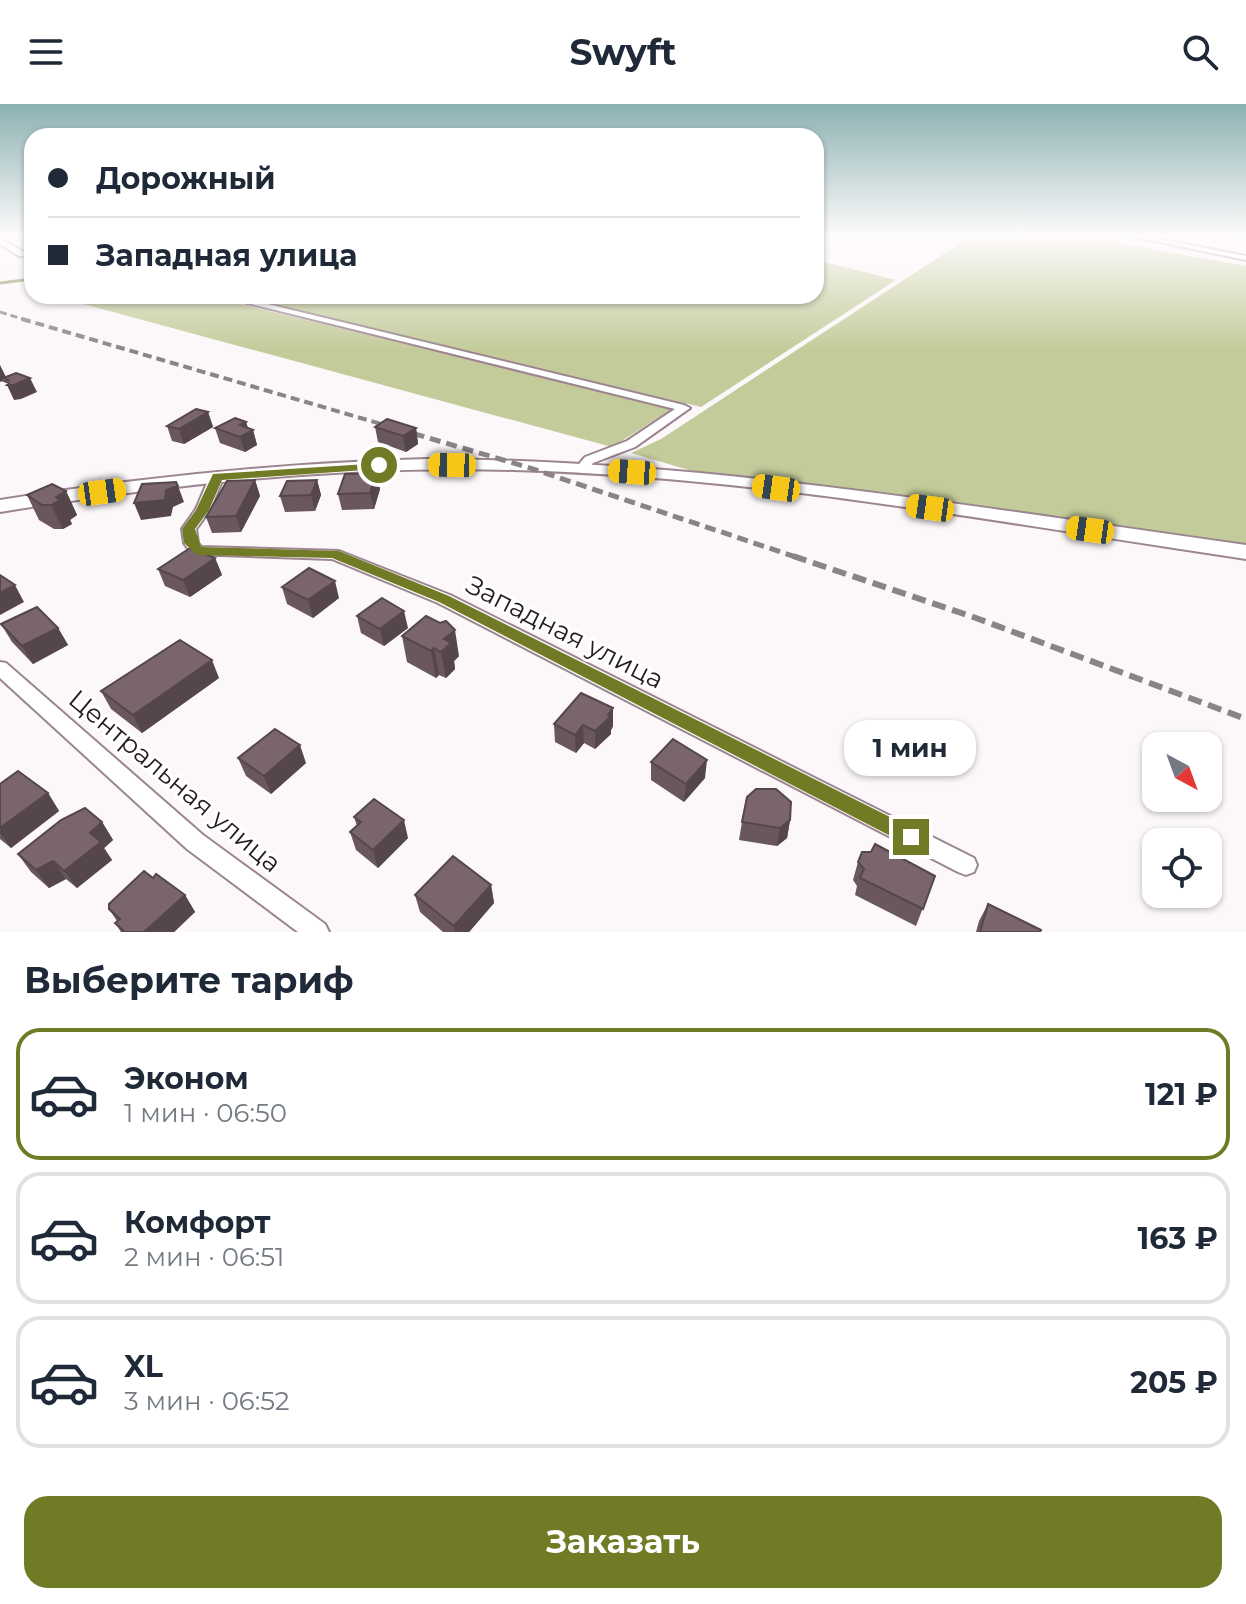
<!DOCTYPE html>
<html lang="ru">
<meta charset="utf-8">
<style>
body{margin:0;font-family:Montserrat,sans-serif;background:#f6f6f7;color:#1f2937;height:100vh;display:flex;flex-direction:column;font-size:30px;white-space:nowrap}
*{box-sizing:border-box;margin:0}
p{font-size:26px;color:#747a83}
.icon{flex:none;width:44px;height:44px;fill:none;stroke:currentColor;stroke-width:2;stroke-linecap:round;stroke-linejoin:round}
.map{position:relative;height:828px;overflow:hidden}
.panel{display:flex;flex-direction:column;background:#fff;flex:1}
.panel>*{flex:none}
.banner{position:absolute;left:24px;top:24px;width:800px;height:176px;border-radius:24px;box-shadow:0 2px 6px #0004;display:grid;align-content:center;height:176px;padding:0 24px;background:#fff}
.needle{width:52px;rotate:139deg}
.controls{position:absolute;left:1142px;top:628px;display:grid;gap:16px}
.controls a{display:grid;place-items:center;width:80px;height:80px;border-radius:16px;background:#fff;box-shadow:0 2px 6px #0004;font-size:40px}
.end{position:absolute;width:36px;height:36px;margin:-18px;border:10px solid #717a24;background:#fff;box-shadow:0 0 0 4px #fff}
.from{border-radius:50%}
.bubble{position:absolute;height:56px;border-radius:24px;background:#fff;box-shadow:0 2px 6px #0004;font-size:26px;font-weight:700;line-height:56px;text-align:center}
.car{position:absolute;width:24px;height:48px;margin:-24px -12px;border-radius:10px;box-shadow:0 0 6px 2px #0007;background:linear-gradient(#f5c518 24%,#345 0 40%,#f5c518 0 76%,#345 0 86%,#f5c518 0)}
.banner b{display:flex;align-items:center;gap:28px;height:76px;font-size:30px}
.banner b+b{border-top:2px solid #e0e1e3}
.banner i{width:20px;height:20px;background:#1f2937}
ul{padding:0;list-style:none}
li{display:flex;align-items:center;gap:24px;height:132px;margin:0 16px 12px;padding:0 8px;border:4px solid #e0e1e3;border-radius:24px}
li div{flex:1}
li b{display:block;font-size:30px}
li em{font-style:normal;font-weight:700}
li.current{border-color:#717a24}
li>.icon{width:72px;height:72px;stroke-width:1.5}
h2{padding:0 24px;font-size:36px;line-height:96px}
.button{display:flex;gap:16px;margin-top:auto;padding:16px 24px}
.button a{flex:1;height:92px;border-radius:24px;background:#717a24;color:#fff;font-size:32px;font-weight:700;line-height:92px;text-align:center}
header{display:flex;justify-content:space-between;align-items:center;height:104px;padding:0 24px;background:#fff;font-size:36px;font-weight:700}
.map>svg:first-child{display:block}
</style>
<header><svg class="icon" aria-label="menu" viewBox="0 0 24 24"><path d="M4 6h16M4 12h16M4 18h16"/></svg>Swyft<svg class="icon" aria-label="search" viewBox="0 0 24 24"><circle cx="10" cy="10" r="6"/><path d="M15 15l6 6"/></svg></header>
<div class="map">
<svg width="1246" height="828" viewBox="0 0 1246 828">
<rect width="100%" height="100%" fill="#fcf7f9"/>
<!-- green -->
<g fill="#c3cb9a">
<polygon points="971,132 1058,132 1101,136 1246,162 1246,446 877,400 706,371 631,349 661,335"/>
<polygon points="816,156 896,176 701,303 236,192 816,192"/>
<polygon points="54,192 208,192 672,305 612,343"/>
</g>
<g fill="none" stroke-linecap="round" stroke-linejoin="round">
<!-- stream -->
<polyline stroke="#7d814d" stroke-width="3" points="0,179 32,175"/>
<!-- street casing -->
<g stroke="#9c858f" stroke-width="4">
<g id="street">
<polygon points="1130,132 1144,132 1246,152 1246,156"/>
<polygon points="0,135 24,148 32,148 32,152 19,152 0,140"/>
<polygon points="219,192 234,192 684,301 690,304 635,343 593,359 586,368 581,369 575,365 585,353 627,337 675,305"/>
<polygon points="217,368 224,372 210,406 196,425 198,439 201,443 339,447 450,491 974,754 977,761 974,768 966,771 958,768 438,499 332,455 192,450 184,439 182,425 196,405 210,372"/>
<polygon points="0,558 6,559 203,731 325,820 329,828 298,828 187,745 0,574"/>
</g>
</g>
<!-- secondary casing -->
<g stroke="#9c858f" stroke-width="4">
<path id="secondary" d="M427 355C703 356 973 403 1246 441V455C1003 419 760 373 514 366 342 361 170 380 0 408V396C142 373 283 359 427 355Z"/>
</g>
<!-- street -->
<use href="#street" fill="#fff" fill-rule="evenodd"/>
<!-- secondary -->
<use href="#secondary" fill="#fff" fill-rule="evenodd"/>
<!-- rail-far3 -->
<polyline stroke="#8b8487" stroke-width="3" stroke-dasharray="7 4" stroke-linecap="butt" points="0,208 29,217"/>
<!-- rail-far2 -->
<polyline stroke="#8b8487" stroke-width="4" stroke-dasharray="9 5" stroke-linecap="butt" points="22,215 388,322"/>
<!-- rail-far1 -->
<polyline stroke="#8b8487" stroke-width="5" stroke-dasharray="11 6" stroke-linecap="butt" points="381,320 527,363 799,454"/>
<!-- rail -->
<polyline stroke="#8b8487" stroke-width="6" stroke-dasharray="14 7" stroke-linecap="butt" points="793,452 976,514 1246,615"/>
</g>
<!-- wall -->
<g fill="#69565f">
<polygon points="208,308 213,323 184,340 172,337 167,322"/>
<polygon points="246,318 248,324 253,326 257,341 245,348 220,339 215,324"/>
<polygon points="375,323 416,324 418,340 406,348 378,338"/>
<polygon points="376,369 380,385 374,405 342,406 338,390"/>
<polygon points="255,376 260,392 241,428 212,429 206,413"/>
<polygon points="317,376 321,391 315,407 285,408 280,392"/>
<polygon points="66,387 77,411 70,416 72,420 63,425 54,425 39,416 27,391"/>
<polygon points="215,454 222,471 190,493 165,482 158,465"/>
<polygon points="282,483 339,494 313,514 287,500"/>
<polygon points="357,512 408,524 384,542 361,529"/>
<polygon points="1,520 58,524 68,541 33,560 12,538"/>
<polygon points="402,532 459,552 454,557 455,565 446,574 439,571 436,574 407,558"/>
<polygon points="219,574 142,629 111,605 101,587"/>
<polygon points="554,620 613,622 611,626 611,630 595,645 584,639 576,649 555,638"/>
<polygon points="238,654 306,659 271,690 246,672"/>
<polygon points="651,658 705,674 684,698 651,676"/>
<polygon points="0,680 48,689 59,707 11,744 0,735"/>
<polygon points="354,713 408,734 378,764 356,746 350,728 357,722"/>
<polygon points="790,716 787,734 777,742 739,736 742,718"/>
<polygon points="102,718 113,736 104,744 112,756 77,784 66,775 49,784 31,768 18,750"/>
<polygon points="858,758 935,772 916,822 855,791 857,782 853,776"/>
<polygon points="153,774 185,791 195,808 174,828 121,828 115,819 117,817 109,805"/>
<polygon points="491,781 494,799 469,828 443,828 420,808 415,791"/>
<polygon points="988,800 1040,828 976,828 979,817"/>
</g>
<!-- shaded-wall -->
<g fill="#55464d">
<polygon points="0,261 7,275 3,274 4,276 0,278"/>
<polygon points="30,274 37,288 21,295 14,296 7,281"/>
<polygon points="208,308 213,323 184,340 179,325"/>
<polygon points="246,318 249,328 253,326 257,341 245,348 240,333 240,321"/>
<polygon points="416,324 418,340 406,348 403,332"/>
<polygon points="376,369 380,385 374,405 370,389"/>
<polygon points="255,376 260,392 241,428 236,412"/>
<polygon points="317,376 321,391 315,407 311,391"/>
<polygon points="178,382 184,398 173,403 171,412 141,416 134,399"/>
<polygon points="66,387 77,411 70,416 72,420 63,425 51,401 56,393"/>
<polygon points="215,454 222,471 190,493 183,476"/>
<polygon points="335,477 339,494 313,514 308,496"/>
<polygon points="15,481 24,498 0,511 0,489"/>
<polygon points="404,507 408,524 384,542 380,525"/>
<polygon points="58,524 68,541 33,560 22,542"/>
<polygon points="455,526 459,552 454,557 455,565 446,574 441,548 444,535"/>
<polygon points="434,544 439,571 436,574 431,547"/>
<polygon points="212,556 219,574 142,629 133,611"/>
<polygon points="613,604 613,622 611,626 611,630 595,645 595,627"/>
<polygon points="583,621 584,639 576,649 575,631"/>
<polygon points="300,641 306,659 271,690 264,672"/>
<polygon points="707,656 705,674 684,698 686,680"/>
<polygon points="48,689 59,707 11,744 0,729 0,724"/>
<polygon points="404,716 408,734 378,764 373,746"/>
<polygon points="790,716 787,734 777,742 780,724"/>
<polygon points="102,718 113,736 104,744 112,756 77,784 64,767 90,729"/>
<polygon points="53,757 66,775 49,784 36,766"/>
<polygon points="491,781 494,799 469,828 455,828 454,822"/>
<polygon points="185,791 195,808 174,828 144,828"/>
</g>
<!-- building -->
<g fill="#7a646e" stroke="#55464d" stroke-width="2">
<polygon points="16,269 30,274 14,281 7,281 9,279 4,277 8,276 3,274"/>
<polygon points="196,305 208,308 179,325 167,322"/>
<polygon points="235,314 246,318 240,321 253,326 240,333 215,324"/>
<polygon points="387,315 416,324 403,332 375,323"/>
<polygon points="376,369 370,389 338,390 345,370"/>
<polygon points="255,376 236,412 206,413 227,377"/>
<polygon points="317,376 311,391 280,392 287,377"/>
<polygon points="176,378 178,382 166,386 165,396 134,399 142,380"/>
<polygon points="52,380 66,387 56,393 60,396 51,401 42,401 27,391"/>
<polygon points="190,444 215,454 183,476 158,465"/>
<polygon points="309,464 335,477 308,496 282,483"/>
<polygon points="0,471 15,481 0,489"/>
<polygon points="382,494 404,507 380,525 357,512"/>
<polygon points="37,503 58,524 22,542 1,520"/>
<polygon points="426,512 440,519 446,517 455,526 444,535 451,539 441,548 434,544 431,547 402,532"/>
<polygon points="180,536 212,556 133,611 101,587"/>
<polygon points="581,589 613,604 608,611 611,612 595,627 583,621 575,631 554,620"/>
<polygon points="275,625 300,641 264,672 238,654"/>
<polygon points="673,635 707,656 686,680 651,658"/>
<polygon points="18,667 48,689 0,724 0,680"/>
<polygon points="756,685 776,685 791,698 790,716 780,724 742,718 747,693"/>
<polygon points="374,695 404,716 373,746 350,728 361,718 354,713"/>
<polygon points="85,704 102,718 90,729 101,738 64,767 53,757 36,766 18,750 61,716"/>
<polygon points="875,740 935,772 923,805 860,774 864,765 858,758 862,748 871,748"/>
<polygon points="453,752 491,781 454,822 415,791"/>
<polygon points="144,767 153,774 156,770 185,791 144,828 125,828 115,819 120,815 109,805 109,800"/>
<polygon points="988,800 1041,826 1040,828 980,828"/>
</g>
<!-- sky -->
<linearGradient id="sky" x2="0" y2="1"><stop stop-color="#8cb1b2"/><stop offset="0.53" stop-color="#fefbfc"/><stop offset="1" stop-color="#fefbfc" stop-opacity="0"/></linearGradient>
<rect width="1246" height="248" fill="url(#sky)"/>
<!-- route -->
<polygon fill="#717a24" points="383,359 383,364 379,365 222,376 209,406 195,425 201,443 339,447 449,492 918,727 921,733 918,739 904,739 439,498 332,454 197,451 184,439 182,425 196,406 213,370"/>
<g text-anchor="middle" stroke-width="6" stroke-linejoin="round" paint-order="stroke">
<!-- near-street labels -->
<g font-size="26" fill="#241b1f" stroke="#fff">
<text transform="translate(565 528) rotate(27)" y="9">Западная улица</text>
<text transform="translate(175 677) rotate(40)" y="9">Центральная улица</text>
</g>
</g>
</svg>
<div class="controls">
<a><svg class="needle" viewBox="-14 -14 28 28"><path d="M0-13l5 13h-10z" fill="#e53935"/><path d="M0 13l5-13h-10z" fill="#747a83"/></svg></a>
<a><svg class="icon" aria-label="locate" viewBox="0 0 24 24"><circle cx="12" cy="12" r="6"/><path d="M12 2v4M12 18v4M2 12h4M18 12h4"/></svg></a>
</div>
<i class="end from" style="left:379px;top:361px"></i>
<i class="end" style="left:911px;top:733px"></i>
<div class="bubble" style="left:844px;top:616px;width:132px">1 мин</div>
<i class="car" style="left:452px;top:361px;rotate:271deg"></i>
<i class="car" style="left:632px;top:368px;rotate:274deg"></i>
<i class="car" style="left:776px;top:384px;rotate:278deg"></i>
<i class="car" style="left:102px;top:388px;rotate:82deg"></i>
<i class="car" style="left:930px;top:404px;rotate:278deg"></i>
<i class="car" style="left:1090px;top:426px;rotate:278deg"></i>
<div class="banner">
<b><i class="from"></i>Дорожный</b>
<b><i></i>Западная улица</b>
</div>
</div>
<section class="panel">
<h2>Выберите тариф</h2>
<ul>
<li class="current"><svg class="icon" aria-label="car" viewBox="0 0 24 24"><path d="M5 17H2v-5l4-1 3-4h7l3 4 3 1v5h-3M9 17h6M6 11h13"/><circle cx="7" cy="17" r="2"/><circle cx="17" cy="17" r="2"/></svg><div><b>Эконом</b><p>1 мин · 06:50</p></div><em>121 ₽</em></li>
<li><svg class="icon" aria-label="car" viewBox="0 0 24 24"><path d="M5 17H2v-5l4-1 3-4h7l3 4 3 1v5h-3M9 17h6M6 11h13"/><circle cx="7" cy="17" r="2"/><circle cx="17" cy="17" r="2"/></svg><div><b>Комфорт</b><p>2 мин · 06:51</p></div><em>163 ₽</em></li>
<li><svg class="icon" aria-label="car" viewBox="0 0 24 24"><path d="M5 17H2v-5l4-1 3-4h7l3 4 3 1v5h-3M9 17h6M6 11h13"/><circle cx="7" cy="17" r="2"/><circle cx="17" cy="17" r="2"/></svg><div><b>XL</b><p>3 мин · 06:52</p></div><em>205 ₽</em></li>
</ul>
<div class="button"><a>Заказать</a></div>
</section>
